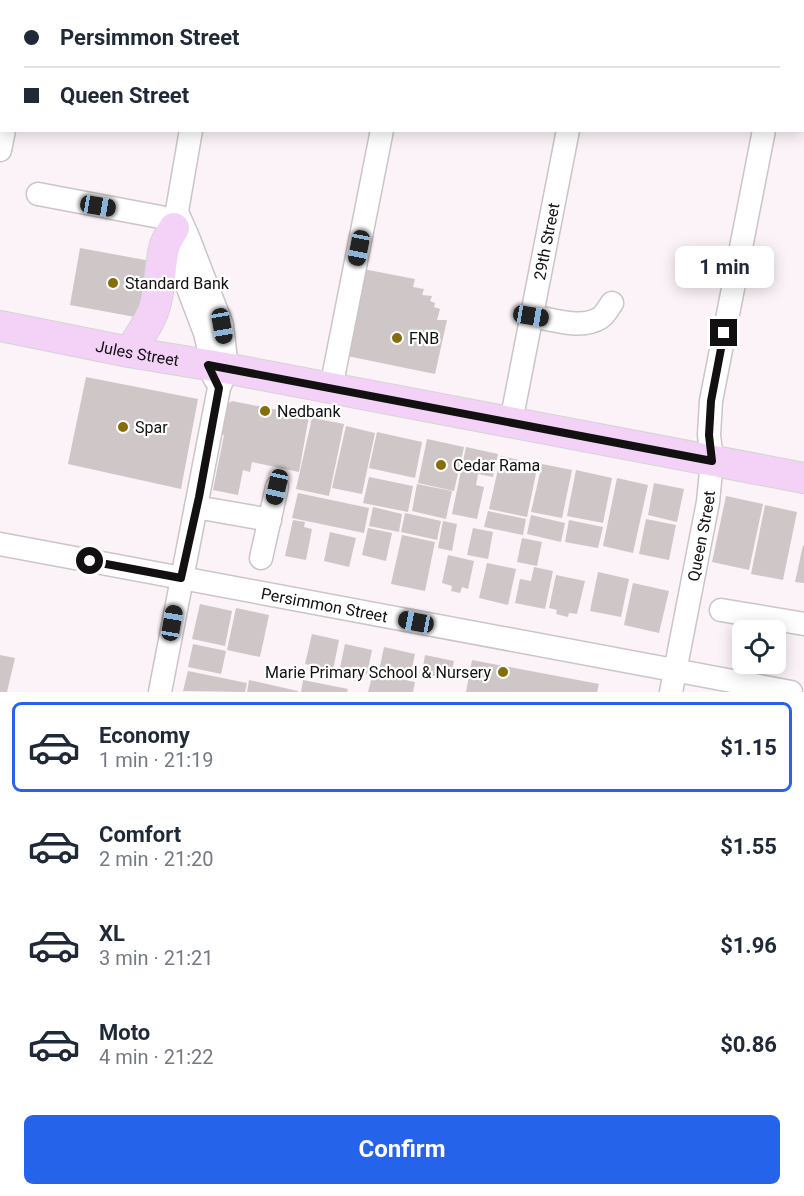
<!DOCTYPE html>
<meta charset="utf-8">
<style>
body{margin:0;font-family:Roboto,sans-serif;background:#f6f6f7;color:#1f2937;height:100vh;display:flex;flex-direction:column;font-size:22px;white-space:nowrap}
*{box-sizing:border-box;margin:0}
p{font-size:20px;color:#747a83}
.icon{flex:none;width:33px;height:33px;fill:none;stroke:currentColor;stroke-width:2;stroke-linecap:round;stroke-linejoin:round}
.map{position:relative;height:692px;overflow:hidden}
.sheet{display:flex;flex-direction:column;background:#fff;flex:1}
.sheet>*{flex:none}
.hud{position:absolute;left:0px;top:0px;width:804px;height:132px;box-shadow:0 3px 15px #0003;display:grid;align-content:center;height:132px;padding:0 24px;background:#fff}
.tools{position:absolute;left:732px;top:620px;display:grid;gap:12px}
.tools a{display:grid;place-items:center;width:54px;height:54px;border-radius:9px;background:#fff;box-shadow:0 3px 15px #0003;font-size:30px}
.end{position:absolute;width:27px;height:27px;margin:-14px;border:8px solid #121011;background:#fff;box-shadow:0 0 0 3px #fff}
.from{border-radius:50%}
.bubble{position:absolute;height:42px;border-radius:9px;background:#fff;box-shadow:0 3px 15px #0003;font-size:20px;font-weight:700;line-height:42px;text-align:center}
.car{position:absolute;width:18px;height:36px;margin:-18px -9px;border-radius:8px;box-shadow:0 0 4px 2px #0007;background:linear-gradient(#222 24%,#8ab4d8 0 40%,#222 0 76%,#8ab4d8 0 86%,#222 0)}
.hud b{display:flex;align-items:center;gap:21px;height:57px;font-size:22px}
.hud b+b{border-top:2px solid #e0e1e3}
.hud i{width:15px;height:15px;background:#1f2937}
ul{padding:10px 0 0;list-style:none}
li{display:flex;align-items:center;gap:18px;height:90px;margin:0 12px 9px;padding:0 12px;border:3px solid transparent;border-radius:9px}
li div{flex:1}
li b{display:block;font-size:22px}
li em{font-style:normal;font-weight:700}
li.active{border-color:#2563eb}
li>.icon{width:54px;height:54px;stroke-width:1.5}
.primary-button{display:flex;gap:12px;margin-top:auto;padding:12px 24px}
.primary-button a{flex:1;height:69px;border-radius:9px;background:#2563eb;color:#fff;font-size:24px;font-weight:700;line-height:69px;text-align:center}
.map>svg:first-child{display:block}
</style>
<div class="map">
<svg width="804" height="692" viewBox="0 0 804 692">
<rect width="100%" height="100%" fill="#fbf3f7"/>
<!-- building -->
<g fill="#cec6c7">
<polygon points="80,248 156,262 146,319 70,305"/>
<polygon points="363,269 415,279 413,287 424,289 422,295 432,296 430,301 435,303 434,307 440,309 437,320 447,320 435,374 347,356"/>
<polygon points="86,377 198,399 181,489 68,464"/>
<polygon points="232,401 309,416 299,472 252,462 250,472 243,470 238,495 213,490 224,435 219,435 224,406"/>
<polygon points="312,418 344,424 329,496 296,489"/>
<polygon points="346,426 375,433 362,494 332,488"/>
<polygon points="377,432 422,442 415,478 369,468"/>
<polygon points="427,439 464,447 454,491 418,483"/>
<polygon points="466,447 498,454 493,477 478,474 476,485 484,487 477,519 452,514"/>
<polygon points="501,456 538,464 527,517 489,509"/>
<polygon points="542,464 572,470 562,518 531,512"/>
<polygon points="576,470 612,478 603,523 567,516"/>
<polygon points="369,477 413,486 408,512 363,503"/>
<polygon points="617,478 648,485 633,553 603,546"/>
<polygon points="654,483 684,489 677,522 648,515"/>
<polygon points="417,484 452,491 446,519 412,511"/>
<polygon points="298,493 369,508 364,533 292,518"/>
<polygon points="726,496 763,504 749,570 712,562"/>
<polygon points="765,505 797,512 783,580 751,574"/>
<polygon points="373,507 402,514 399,532 369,526"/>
<polygon points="488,511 526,519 523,535 484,527"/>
<polygon points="405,513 441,521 437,540 401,532"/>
<polygon points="531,515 565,523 561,542 527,534"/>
<polygon points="646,519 676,525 669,560 639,554"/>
<polygon points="293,520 305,522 304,527 312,529 306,560 285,556"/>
<polygon points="569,520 603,527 598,548 565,542"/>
<polygon points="443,521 457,524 452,551 438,548"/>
<polygon points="368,528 392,533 386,561 362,555"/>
<polygon points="473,528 493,532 488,559 467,555"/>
<polygon points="330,532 356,538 349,567 324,561"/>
<polygon points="402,535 435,542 425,591 391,584"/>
<polygon points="522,538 542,542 537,566 517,562"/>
<polygon points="803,545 804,546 804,583 795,582"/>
<polygon points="448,555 474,561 468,589 462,587 460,593 451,591 452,586 442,583"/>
<polygon points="487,563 516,569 508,605 479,598"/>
<polygon points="534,567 553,571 545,609 515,603 520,579 531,581"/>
<polygon points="598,572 629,579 621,617 590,611"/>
<polygon points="556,575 585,581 577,614 569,613 568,617 556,614 557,610 549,608"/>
<polygon points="633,583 669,591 659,633 624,625"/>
<polygon points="200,604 232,611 225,646 192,639"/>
<polygon points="236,608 269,615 260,657 227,650"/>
<polygon points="312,634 339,640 333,670 305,664"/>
<polygon points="193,644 226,651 221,674 188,667"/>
<polygon points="345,644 372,650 367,674 359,672 357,681 338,677"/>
<polygon points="384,647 415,654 410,678 379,671"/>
<polygon points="0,655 15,658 7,692 0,692"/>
<polygon points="425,655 454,661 450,680 422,673"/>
<polygon points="472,660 599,684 597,692 466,692"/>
<polygon points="188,671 247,683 245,692 183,691"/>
<polygon points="373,673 415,682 413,692 368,692"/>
<polygon points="249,680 298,691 298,692 247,692"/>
<polygon points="303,680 348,689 347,692 301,692"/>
</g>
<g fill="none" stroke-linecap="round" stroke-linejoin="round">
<!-- minor casing -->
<g stroke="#cbc4c8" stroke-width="25">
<g id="minor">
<polyline points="193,0 193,2"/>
<polyline points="212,0 220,2"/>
<polyline points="73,2 74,0"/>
<polyline points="407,2 407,0"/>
<polyline points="593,2 593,0"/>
<polyline points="788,2 788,0"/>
<polyline points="802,109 804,110"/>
<polyline points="191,130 174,228 174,244 177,259 205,333 208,346 208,365 215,379"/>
<polyline points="0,150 4,130"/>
<polyline points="38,194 176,220"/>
<path d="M531 316C552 319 581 330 600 318 605 315 609 307 612 303"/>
<polyline points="331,388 382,130"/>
<path id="s1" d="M511 422 568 130"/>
<polyline points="196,507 270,520"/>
<path id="s2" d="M0 544 791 692"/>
<polyline points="261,558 277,487"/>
<polyline points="721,610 804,624"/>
<polyline points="160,692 219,388 227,369 222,325 188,237 177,212"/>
<path id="s3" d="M671 692 708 502 712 461 709 435 711 401 764 130"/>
</g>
</g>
<!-- major casing -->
<g stroke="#d4d4d4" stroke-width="32">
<g id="major">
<path id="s4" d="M0 326 129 352 220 367 804 478"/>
<path d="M129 352C139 337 150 323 155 306 161 286 159 265 165 245 167 239 171 233 174 228"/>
</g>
</g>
<!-- minor -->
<use href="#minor" stroke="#fff" stroke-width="22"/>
<!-- major -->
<use href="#major" stroke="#f4d2f8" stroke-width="30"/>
</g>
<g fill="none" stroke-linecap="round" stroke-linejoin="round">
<!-- route -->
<polyline stroke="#121011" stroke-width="8" points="90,561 181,578 199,497 219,388 208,365 712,461 709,435 711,401 724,333"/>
</g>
<!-- markers -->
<g fill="#866d0b" stroke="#fff" stroke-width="2">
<circle cx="113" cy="283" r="6"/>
<circle cx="397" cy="338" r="6"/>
<circle cx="265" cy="411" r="6"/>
<circle cx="123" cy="427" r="6"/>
<circle cx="441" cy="465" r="6"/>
<circle cx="503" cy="672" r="6"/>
</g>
<g text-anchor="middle" stroke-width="4.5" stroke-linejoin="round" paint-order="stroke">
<!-- street labels -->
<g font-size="16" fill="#121011" stroke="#fff">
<text dy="6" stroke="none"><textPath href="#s1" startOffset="184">29th Street</textPath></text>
<text dy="6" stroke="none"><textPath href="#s4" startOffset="140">Jules Street</textPath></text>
<text dy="6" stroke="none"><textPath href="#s3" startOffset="159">Queen Street</textPath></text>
<text dy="6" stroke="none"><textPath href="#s2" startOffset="330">Persimmon Street</textPath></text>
</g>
<!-- poi labels -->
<g font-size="16" fill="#121011" stroke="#fff" text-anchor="start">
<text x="125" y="289">Standard Bank</text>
<text x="409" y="344">FNB</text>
<text x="277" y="417">Nedbank</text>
<text x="135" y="433">Spar</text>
<text x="453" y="471">Cedar Rama</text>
<text x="491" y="678" text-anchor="end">Marie Primary School &amp; Nursery</text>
</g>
</g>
</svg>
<div class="tools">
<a><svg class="icon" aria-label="locate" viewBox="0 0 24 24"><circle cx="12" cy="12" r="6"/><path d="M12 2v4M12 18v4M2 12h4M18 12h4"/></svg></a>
</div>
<i class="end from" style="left:90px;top:561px"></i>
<i class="end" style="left:724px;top:333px"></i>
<div class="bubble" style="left:675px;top:246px;width:99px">1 min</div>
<i class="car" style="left:98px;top:206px;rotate:100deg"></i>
<i class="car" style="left:359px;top:248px;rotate:191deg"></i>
<i class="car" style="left:531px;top:316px;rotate:100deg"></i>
<i class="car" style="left:222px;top:326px;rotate:170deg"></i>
<i class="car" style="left:277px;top:487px;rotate:193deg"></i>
<i class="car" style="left:416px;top:622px;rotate:281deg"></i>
<i class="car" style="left:172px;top:623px;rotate:10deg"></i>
<div class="hud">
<b><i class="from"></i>Persimmon Street</b>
<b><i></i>Queen Street</b>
</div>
</div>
<section class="sheet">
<ul>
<li class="active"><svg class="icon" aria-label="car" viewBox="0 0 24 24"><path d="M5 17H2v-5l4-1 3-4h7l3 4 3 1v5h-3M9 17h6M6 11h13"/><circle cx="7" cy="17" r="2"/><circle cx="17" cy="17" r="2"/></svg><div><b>Economy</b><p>1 min · 21:19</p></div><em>$1.15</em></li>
<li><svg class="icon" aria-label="car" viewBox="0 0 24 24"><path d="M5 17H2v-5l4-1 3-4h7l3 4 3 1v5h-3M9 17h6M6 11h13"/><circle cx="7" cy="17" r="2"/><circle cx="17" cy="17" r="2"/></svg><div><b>Comfort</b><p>2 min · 21:20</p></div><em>$1.55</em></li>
<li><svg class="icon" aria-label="car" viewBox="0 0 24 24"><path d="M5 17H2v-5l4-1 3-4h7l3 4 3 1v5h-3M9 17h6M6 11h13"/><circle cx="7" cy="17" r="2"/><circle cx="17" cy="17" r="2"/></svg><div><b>XL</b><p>3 min · 21:21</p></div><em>$1.96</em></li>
<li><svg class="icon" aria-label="car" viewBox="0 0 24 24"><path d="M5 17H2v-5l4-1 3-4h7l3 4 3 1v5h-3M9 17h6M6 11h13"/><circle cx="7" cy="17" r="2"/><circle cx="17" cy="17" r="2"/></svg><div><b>Moto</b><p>4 min · 21:22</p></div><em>$0.86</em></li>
</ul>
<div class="primary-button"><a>Confirm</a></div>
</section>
